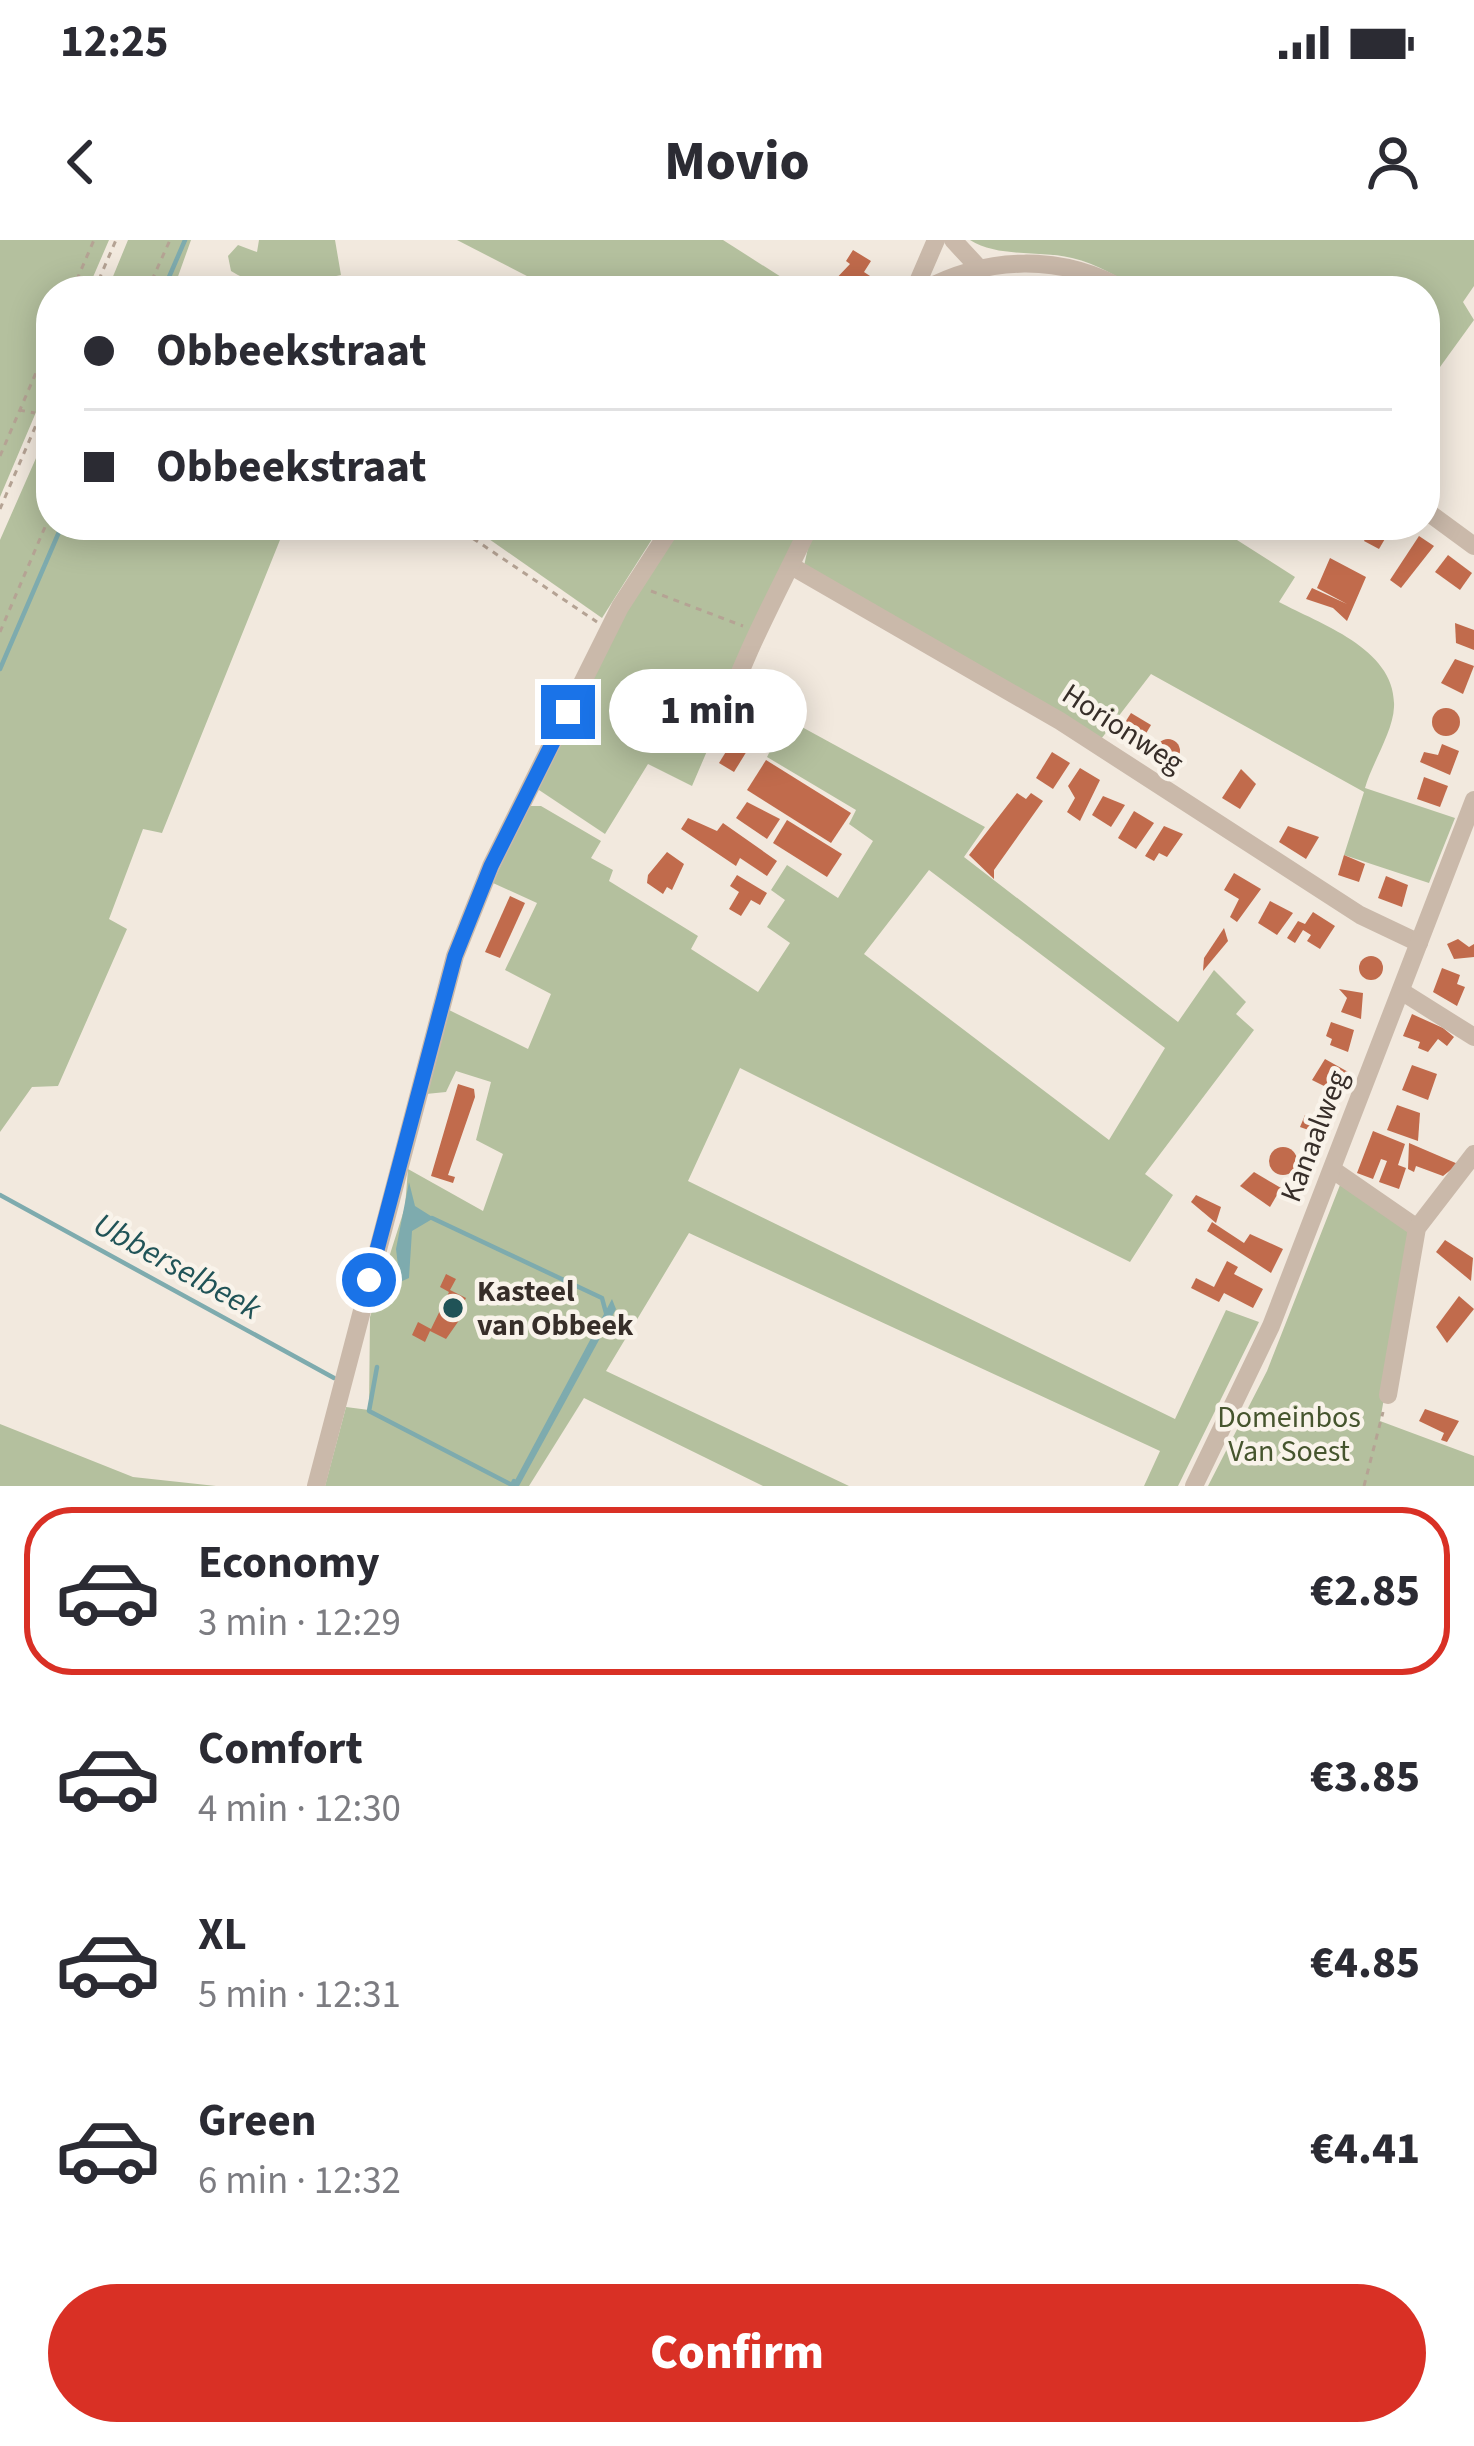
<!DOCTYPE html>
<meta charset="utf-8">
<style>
body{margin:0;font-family:"Source Sans 3",sans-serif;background:#f2f2f3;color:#2b2b33;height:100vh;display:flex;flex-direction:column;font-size:45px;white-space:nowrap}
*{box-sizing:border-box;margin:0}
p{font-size:39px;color:#7c7c81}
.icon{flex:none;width:66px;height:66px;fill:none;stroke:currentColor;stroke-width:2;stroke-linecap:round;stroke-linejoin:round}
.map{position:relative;height:1246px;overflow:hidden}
.sheet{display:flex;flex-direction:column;background:#fff;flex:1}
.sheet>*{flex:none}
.guide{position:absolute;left:36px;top:36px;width:1404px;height:264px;border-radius:48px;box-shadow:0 6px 30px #0003;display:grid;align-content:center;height:264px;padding:0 48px;background:#fff}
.end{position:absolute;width:54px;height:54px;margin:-27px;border:15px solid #1a73e8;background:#fff;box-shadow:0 0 0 6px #fff}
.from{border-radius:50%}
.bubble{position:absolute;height:84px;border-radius:42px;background:#fff;box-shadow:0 6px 30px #0003;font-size:39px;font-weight:800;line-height:84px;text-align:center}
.guide b{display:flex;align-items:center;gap:42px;height:114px;font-size:45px}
.guide b+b{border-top:3px solid #e1e1e2}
.guide i{width:30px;height:30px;background:#2b2b33}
ul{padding:21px 0 0;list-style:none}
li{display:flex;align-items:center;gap:36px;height:168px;margin:0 24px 18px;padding:0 24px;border:6px solid transparent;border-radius:48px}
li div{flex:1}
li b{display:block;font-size:45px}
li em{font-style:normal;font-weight:800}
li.current{border-color:#d93025}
li>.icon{width:108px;height:108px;stroke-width:1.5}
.action{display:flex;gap:24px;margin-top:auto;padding:24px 48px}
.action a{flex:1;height:138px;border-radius:72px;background:#d93025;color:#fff;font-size:48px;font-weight:800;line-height:138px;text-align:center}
.status{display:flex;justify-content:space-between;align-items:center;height:84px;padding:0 60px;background:#fff;direction:ltr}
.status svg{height:33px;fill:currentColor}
header{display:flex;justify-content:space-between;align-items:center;height:156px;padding:0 48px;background:#fff;font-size:54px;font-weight:800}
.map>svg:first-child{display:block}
</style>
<div class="status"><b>12:25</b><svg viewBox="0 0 49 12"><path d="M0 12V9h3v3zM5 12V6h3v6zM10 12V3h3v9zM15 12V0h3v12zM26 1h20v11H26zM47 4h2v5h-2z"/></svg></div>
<header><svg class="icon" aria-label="back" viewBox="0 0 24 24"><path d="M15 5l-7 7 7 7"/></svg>Movio<svg class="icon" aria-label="person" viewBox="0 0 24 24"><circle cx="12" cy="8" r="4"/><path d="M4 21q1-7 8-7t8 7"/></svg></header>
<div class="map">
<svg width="1474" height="1246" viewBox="0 0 1474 1246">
<rect width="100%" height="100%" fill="#f2e9de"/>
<!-- green -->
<g fill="#b4c09e" fill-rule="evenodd">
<polygon points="0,0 109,0 87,51 51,51 51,137 0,257"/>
<polygon points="128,0 191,0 176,42 192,51 107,51"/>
<path d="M259 0H335L341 35C300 44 269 55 231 31L228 16 238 5 257 12Z"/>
<polygon points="457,0 723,0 803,51 556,51"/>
<path d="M970 0H1474V46L1463 62 1474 80 1440 127 1425 117V51H1140C1118 37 1098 24 1072 18 1040 10 998 18 970 0Z"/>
<polygon points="51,184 51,285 286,285 162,593 143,589 109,679 127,689 58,846 32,847 0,892 0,300"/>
<polygon points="469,285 661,285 602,378"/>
<polygon points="681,285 804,285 692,546 648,524 605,594 536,548 639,342"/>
<path d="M813 285H1229L1240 293 1237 300 1295 337 1279 362C1320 384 1397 409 1394 467 1393 492 1372 523 1365 548L1455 578 1429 643 1344 615 1364 552 1151 434 1098 503 804 326Z"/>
<path d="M736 451 985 587 964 617 1178 782 1214 730 1246 762 1236 774 1254 790 1145 934 1173 955 1130 1022 740 828 688 941 1175 1179 1226 1070 1259 1082 1178 1246H1144L1160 1211 689 993 606 1131 849 1246H763L584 1158 529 1246H325L346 1167 369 1170 370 1077 405 967 408 929 483 971 503 914 476 900 491 842 456 831 446 852 426 854 447 769 528 809 551 754 505 730 537 663 493 643 527 566H541L601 601 591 618 613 630 609 641 698 696 691 709 758 752 790 703 767 687 785 660 771 650 787 625 838 658 873 601 849 584 856 570 767 517 772 507 727 482ZM929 630 1165 808 1109 900 864 714Z"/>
<polygon points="1340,945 1413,993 1380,1181 1474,1216 1474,1246 1208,1246 1267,1131"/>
<polygon points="0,1184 133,1237 216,1246 0,1246"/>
</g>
<!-- water -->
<g fill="#7eabae">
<polygon points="409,942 415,966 434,978 412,991 409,1038 400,1042 396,1009"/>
<polygon points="612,1059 616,1069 519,1246 512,1246"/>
</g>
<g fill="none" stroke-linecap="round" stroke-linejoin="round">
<!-- stream -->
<g stroke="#7eabae" stroke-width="4.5">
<polyline points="163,51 185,0"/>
<polyline points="0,429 62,285"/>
<polyline points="0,955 334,1138"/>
<polyline points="432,978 602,1058 606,1073"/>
<polyline points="377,1127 369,1171 512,1245 514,1241"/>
</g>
</g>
<!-- building -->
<g fill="#c16b4c">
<polygon points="853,10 871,21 864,32 876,40 869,51 843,51 831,44 850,24 846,21"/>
<polygon points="1372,285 1393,285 1379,309 1364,301"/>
<polygon points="1419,296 1434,306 1401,348 1390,340"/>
<polygon points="1448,315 1472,333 1460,350 1435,332"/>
<polygon points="1330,318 1366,337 1347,381 1333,368 1306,359 1312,348 1347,364 1317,348"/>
<polygon points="1455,383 1474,390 1474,410 1456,403"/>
<polygon points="1455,419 1474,426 1463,454 1441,443"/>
<circle cx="1446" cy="482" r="14"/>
<polygon points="1131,473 1151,485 1138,507 1117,495"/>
<polygon points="735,497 750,506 734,532 719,523"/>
<circle cx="1168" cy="511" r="12"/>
<polygon points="1442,504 1459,511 1450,535 1420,522 1424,512 1438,515"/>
<polygon points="1052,512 1070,523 1053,549 1036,538"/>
<polygon points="766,520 851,573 831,603 747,550"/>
<polygon points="1080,528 1100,540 1080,581 1067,572 1075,558 1068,546"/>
<polygon points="1241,529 1256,544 1240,569 1222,558"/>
<polygon points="1424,537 1448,546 1440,567 1417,559"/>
<polygon points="1017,553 1026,559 1031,553 1043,561 994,630 994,639 969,615"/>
<polygon points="1103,556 1125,565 1111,587 1092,575"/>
<polygon points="747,562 780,579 767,599 736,578"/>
<polygon points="1134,571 1154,583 1136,609 1118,598"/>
<polygon points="688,578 717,591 723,583 777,621 767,636 740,618 736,626 681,589"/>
<polygon points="787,580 842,614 827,637 773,603"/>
<polygon points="1164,586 1183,594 1167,617 1159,613 1154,621 1145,616"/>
<polygon points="1288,586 1319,597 1306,619 1279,602"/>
<polygon points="667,612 684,624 672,650 667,647 663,654 647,643 648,635"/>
<polygon points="1344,615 1365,624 1359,642 1338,635"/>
<polygon points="1234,633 1261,649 1237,682 1230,677 1239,659 1224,650"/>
<polygon points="737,635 767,653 760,665 751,660 741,676 729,669 739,652 730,646"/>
<polygon points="1386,636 1408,645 1402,667 1378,658"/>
<polygon points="510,656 525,663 500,718 485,712"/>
<polygon points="1270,661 1293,673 1277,695 1258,683"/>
<polygon points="1313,672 1335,686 1320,709 1307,701 1311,695 1303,690 1295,703 1287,698 1298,681 1305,684"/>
<polygon points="1224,688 1228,701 1203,731 1204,718"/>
<polygon points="1458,699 1469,707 1474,704 1474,717 1454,719 1447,704"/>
<circle cx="1371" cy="728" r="12"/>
<polygon points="1442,728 1460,735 1457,744 1465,747 1457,766 1433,752"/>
<polygon points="1339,749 1363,753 1361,779 1341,772 1347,758"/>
<polygon points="1412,774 1443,788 1454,797 1447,806 1438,799 1428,812 1418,808 1420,802 1403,796"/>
<polygon points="1331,782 1354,790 1348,812 1330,805 1332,799 1326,796"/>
<polygon points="1325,819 1350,833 1342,855 1312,840"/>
<polygon points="1412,825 1437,834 1428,860 1402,850"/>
<polygon points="458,844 474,849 475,857 448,935 455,937 453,943 431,936"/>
<polygon points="1397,865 1420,873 1418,901 1387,890"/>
<polygon points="1305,875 1332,883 1328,897 1300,887"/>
<polygon points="1373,891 1405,904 1398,925 1406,928 1399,949 1379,942 1387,921 1381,919 1373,939 1357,933"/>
<polygon points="1409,903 1458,924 1443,936 1416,926 1414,932 1408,929"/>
<circle cx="1283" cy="921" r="14"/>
<polygon points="1254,932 1281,948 1270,967 1240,946"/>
<polygon points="1196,955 1221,967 1216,983 1191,962"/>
<polygon points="1212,982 1244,1003 1250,994 1283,1009 1271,1033 1207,991"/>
<polygon points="1445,1000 1473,1018 1471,1041 1436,1012"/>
<polygon points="1227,1021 1238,1027 1234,1034 1263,1049 1253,1068 1224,1053 1219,1062 1191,1048 1196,1038 1214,1047"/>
<polygon points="446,1034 456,1039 450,1050 466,1058 462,1066 467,1069 446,1099 430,1091 425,1102 412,1095 418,1082 431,1089 449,1052 440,1047"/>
<polygon points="1459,1056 1474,1069 1447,1103 1436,1087"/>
<polygon points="1425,1169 1459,1181 1447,1202 1441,1200 1444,1193 1419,1181"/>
</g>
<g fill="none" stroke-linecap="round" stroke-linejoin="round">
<!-- path -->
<g stroke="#b5a394" stroke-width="3" stroke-dasharray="6 6" stroke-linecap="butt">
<polyline points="72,51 94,0"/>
<polyline points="94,51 116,0"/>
<polyline points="147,51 170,0"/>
<polyline points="19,170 35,173"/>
<polyline points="0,216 51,98"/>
<polyline points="0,269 51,150"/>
<polyline points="453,285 597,382"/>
<polyline points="651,351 743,386"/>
<polyline points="0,392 51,273"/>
<polyline points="1364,1246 1383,1172"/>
</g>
<!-- minor -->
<g stroke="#cab9aa" stroke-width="18">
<polyline points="953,0 979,28"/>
<polyline points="914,51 936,0"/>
<path d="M922 51C987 16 1061 13 1126 51"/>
<polyline points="1425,270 1474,306"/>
<polyline points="793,327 1060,481 1360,675 1419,703"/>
<path d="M721 484C743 414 779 351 810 285"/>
<polyline points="1401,751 1474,797"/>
<polyline points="1333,930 1417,988"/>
<polyline points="1388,1155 1417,988 1474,914"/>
<polyline points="316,1246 455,716 491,626 620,367 673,285"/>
<polyline points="1194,1246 1271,1086 1474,560"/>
</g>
</g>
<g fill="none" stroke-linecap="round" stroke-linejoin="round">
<!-- route -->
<polyline stroke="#1a73e8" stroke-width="15" points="369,1040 455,716 491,626 568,472"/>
</g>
<!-- markers -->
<circle fill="#205357" stroke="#f9f3ea" stroke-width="4.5" cx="453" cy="1068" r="12"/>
<g text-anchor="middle" stroke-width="9" stroke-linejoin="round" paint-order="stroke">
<!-- street labels -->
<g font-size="30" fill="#372e29" stroke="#f9f3ea">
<text transform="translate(1123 488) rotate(33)" y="10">Horionweg</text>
<text transform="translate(1314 896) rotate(-69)" y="10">Kanaalweg</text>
</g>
<!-- poi labels -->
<g font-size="30" font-weight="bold" fill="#372e29" stroke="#f9f3ea" text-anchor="start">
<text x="477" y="1061">Kasteel<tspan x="477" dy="34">van Obbeek</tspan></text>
</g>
<!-- park labels -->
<g font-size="30" fill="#46552e" stroke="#f9f3ea">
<text x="1289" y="1187">Domeinbos<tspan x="1289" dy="34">Van Soest</tspan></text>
</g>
<!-- water labels -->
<g font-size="33" font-style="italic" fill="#205357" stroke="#f9f3ea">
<text transform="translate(178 1025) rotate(29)" y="12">Ubberselbeek</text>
</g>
</g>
</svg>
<i class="end from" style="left:369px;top:1040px"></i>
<i class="end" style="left:568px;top:472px"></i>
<div class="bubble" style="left:609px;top:429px;width:198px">1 min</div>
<div class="guide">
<b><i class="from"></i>Obbeekstraat</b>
<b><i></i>Obbeekstraat</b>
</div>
</div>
<section class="sheet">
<ul>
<li class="current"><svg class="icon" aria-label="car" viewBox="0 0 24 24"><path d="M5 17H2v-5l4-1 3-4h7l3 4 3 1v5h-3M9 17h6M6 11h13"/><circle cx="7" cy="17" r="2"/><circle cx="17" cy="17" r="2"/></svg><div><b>Economy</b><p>3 min · 12:29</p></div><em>€2.85</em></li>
<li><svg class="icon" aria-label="car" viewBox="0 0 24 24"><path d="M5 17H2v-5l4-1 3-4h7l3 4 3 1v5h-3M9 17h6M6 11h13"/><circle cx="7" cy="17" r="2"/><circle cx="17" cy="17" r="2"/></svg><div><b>Comfort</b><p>4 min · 12:30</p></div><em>€3.85</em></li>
<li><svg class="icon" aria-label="car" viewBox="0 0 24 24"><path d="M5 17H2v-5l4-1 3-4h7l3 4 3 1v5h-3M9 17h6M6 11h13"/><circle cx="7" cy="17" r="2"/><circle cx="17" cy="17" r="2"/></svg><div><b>XL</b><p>5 min · 12:31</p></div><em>€4.85</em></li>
<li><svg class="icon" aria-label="car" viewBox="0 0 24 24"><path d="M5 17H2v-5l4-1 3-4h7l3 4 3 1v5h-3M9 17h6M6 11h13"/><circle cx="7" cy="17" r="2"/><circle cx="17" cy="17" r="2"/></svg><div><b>Green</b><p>6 min · 12:32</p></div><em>€4.41</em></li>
</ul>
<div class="action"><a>Confirm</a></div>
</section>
